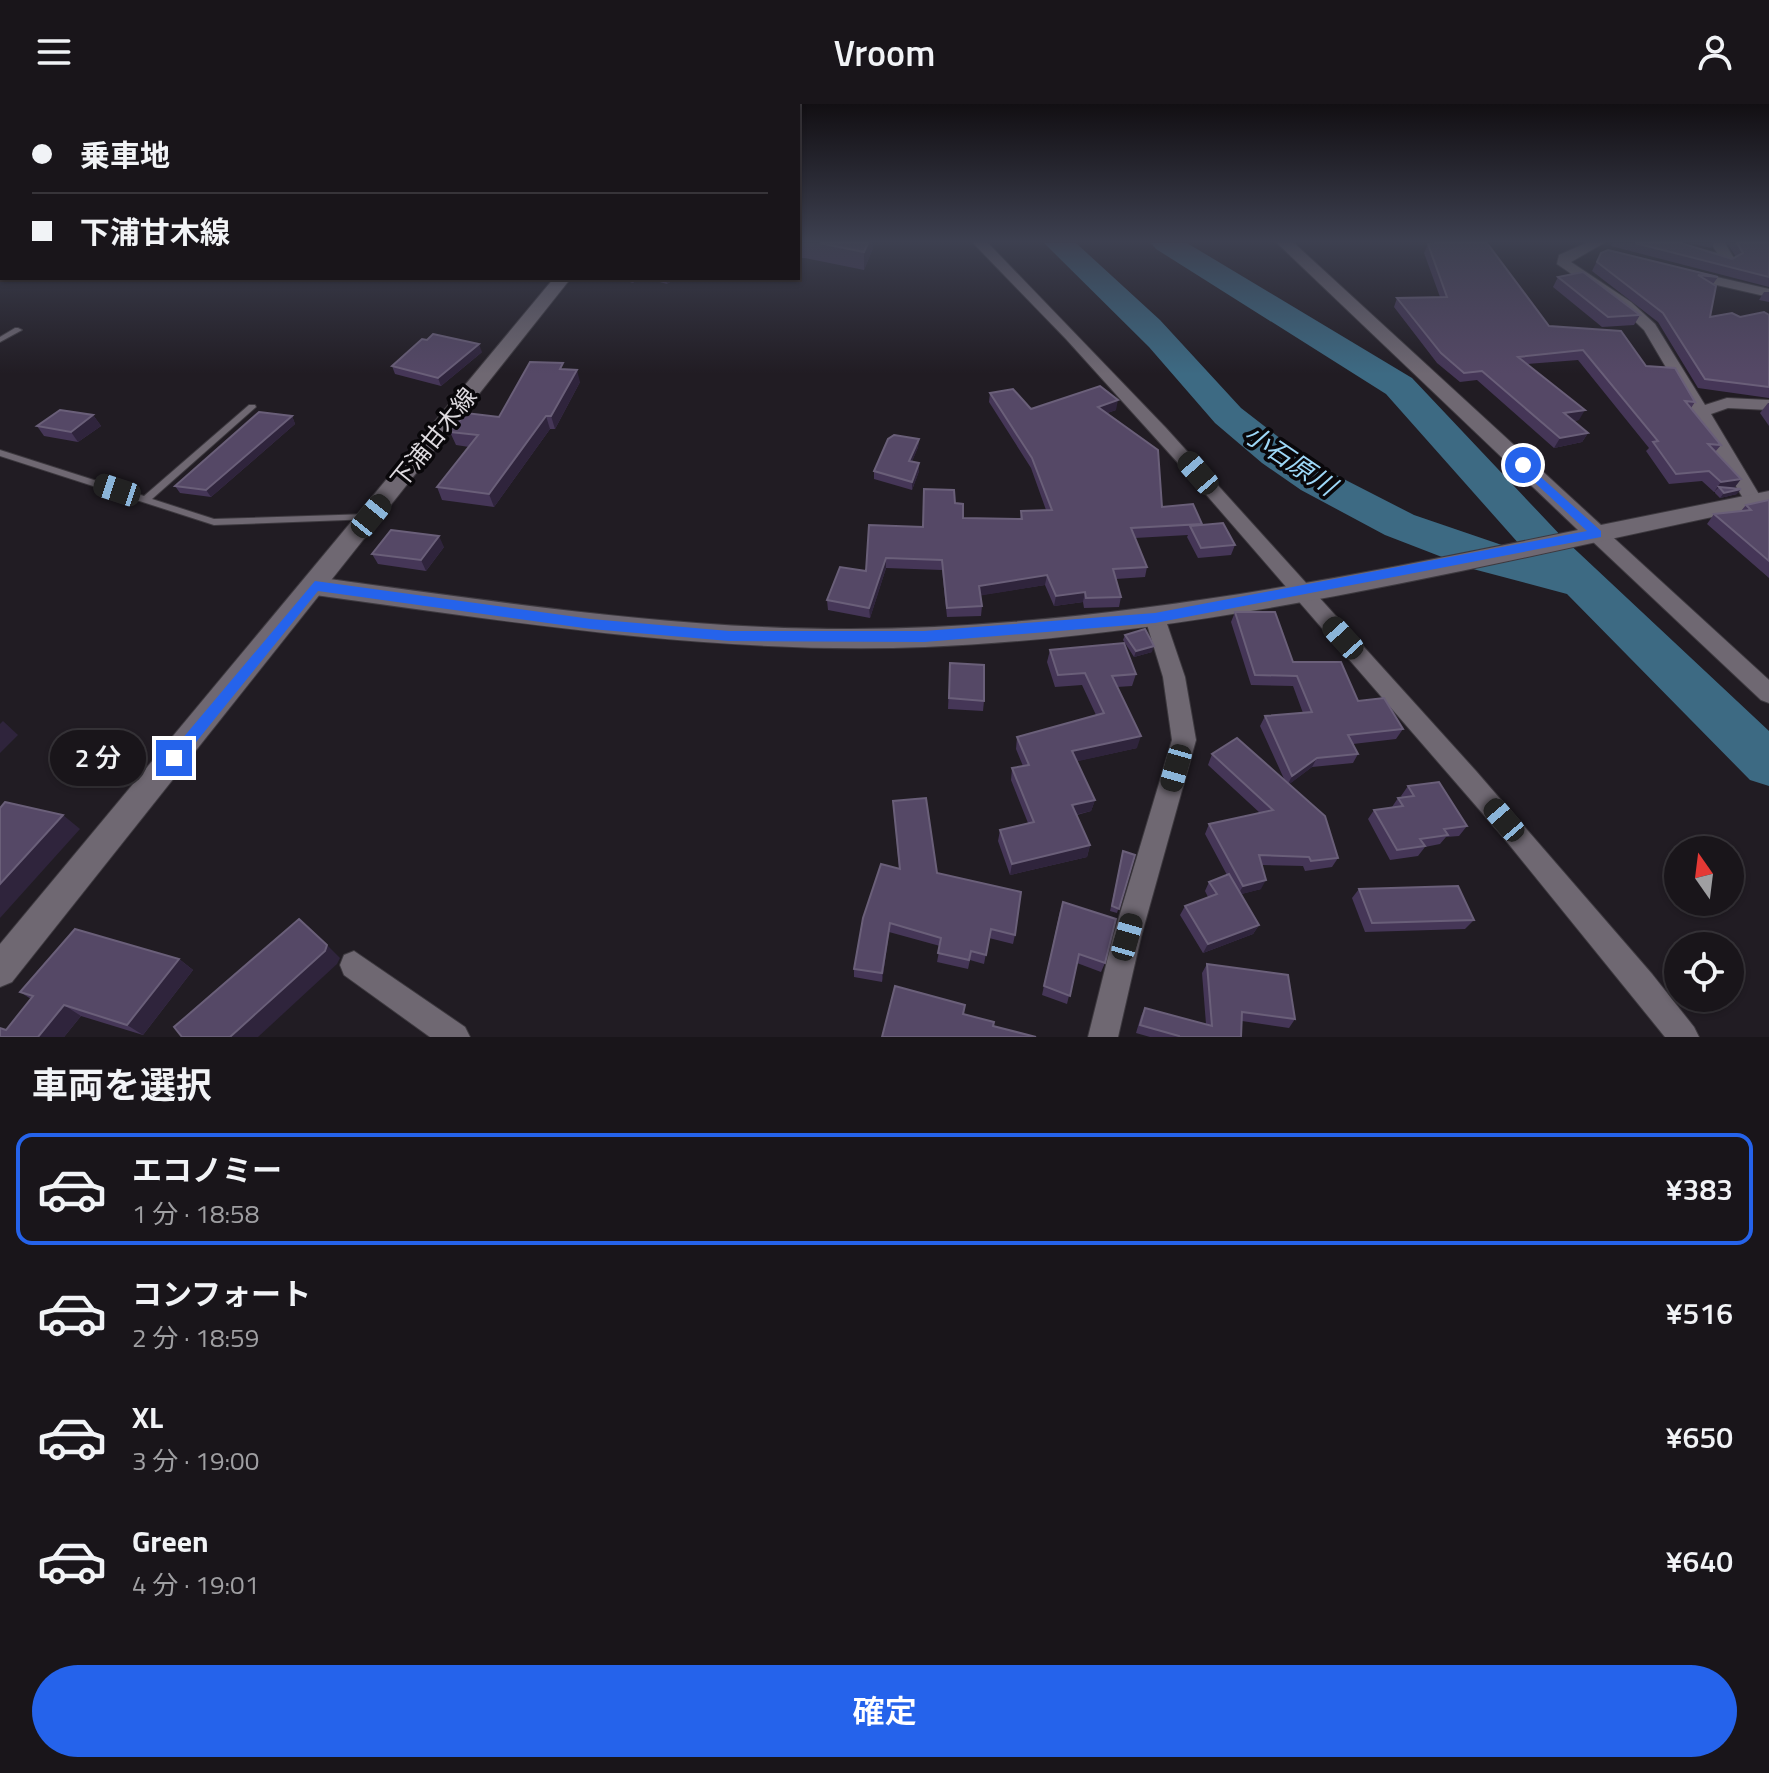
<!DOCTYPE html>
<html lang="ja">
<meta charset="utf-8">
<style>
body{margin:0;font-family:"Titillium Web","Noto Sans JP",sans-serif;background:#262227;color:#f1f3f6;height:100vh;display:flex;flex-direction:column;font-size:30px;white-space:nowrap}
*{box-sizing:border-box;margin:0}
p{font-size:26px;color:#9f9fa2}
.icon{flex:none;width:44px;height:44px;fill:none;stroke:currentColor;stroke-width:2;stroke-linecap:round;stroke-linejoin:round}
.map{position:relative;height:933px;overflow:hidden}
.sheet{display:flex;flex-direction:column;background:#19151a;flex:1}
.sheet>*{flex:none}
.hud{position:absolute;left:0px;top:0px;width:800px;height:176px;box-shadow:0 2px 6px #0004,0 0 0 2px #373439;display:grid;align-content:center;height:176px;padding:0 32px;background:#19151a}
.needle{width:52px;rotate:346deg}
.fabs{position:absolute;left:1664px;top:732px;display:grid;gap:16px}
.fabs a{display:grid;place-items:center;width:80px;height:80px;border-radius:50%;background:#19151a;box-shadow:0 2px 6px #0004,0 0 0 2px #373439;font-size:40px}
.end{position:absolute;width:36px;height:36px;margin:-18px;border:10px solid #2563eb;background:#fff;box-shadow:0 0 0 4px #fff}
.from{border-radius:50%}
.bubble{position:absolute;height:56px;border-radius:28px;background:#19151a;box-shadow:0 2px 6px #0004,0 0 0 2px #373439;font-size:26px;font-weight:600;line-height:56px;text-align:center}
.car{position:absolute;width:24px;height:48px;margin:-24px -12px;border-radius:10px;box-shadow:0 0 6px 2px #0007;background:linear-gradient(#222 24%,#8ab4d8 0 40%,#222 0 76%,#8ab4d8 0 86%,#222 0)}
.hud b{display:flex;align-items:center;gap:28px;height:76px;font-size:30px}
.hud b+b{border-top:2px solid #373439}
.hud i{width:20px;height:20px;background:#f1f3f6}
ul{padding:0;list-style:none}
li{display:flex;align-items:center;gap:24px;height:112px;margin:0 16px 12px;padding:0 16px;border:4px solid transparent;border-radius:16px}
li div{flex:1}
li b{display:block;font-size:30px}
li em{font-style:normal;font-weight:600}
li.current{border-color:#2563eb}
li>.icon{width:72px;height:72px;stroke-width:1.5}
h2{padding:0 32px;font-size:36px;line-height:96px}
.action{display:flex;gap:16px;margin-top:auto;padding:16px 32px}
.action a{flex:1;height:92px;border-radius:48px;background:#2563eb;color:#fff;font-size:32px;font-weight:600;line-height:92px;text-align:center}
header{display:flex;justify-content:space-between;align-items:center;height:104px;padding:0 32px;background:#19151a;font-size:36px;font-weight:600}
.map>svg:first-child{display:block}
</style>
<header><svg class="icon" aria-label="menu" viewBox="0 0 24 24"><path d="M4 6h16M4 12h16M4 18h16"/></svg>Vroom<svg class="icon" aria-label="person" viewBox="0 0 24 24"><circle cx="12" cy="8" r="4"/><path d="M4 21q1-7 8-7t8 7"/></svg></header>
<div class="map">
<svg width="1769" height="933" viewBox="0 0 1769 933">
<rect width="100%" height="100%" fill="#211c23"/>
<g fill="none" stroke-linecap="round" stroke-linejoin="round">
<!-- river -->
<polygon fill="#3d6a83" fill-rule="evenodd" points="1044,139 1076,139 1160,216 1241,304 1290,342 1330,368 1414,411 1528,450 1386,290 1156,145 1151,139 1187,139 1412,274 1564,435 1769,627 1769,682 1750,676 1567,490 1473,465 1385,431 1301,386 1262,359 1215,319 1149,243"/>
<!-- service casing -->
<g stroke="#3d393f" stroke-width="2">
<g id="service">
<polygon points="15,224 18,224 22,226 0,238 0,233"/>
<polygon points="249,301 255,301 256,303 152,395 214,415 369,410 372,411 374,413 372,415 214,421 0,352 0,346 144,392"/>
</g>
</g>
<!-- minor casing -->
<g stroke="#3d393f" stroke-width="2">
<g id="minor">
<polygon points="973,139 988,139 1166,324 1476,667 1652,870 1694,923 1699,933 1665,933 1503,733 1197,380 1066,235"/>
<polygon points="1586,139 1604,139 1571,158 1631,198 1655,220 1705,301 1727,294 1769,296 1769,306 1728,304 1711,310 1763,397 1761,401 1747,401 1644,226 1621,204 1557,160 1559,151"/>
<polygon points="1654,139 1677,139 1717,149 1711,139 1725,139 1735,156 1728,160"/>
<polygon points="0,157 2,157 0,166"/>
<polygon points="1691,167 1769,185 1769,193 1686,174 1686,168"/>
<polygon points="1597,423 1604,425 1769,576 1769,599 1761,596 1590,435 1587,430"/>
<polygon points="1155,506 1162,509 1165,514 1185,573 1196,636 1141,833 1118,933 1088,933 1113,833 1172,636 1163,573 1145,514 1148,509"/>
<polygon points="354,847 465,923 470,933 430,933 344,871 340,861 344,851"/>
</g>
</g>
<!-- tertiary casing -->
<g stroke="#3d393f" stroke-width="2">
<path id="tertiary" d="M1277 139H1294L1601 421 1769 387V401C1490 459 1211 531 925 543 721 551 517 519 315 491L306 488 303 482 306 476 315 473C492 497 671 525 850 525 1096 524 1339 475 1578 426Z"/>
</g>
<!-- secondary casing -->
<g stroke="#3d393f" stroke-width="2">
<polygon id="secondary" points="554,174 571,174 12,878 0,883 0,840"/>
</g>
<!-- service -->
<use href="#service" fill="#6f6872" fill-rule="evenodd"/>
<!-- minor -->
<use href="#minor" fill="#6f6872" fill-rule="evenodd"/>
<!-- tertiary -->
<use href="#tertiary" fill="#6f6872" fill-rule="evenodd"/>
<!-- secondary -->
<use href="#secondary" fill="#6f6872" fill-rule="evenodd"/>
</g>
<!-- wall -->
<g fill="#453657">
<polygon points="798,139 873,139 873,144 864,166 805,154 798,154"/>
<polygon points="1613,139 1681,139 1732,155 1736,153 1727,139 1769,139 1769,183 1611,142"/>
<polygon points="1689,139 1714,139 1711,144"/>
<polygon points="1428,140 1549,222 1646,262 1695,298 1691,304 1721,341 1715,348 1741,375 1734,384 1737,390 1720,394 1715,389 1715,388 1714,388 1702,377 1669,380 1646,347 1649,344 1578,256 1527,260 1579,316 1573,317 1588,329 1582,338 1554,344 1477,276 1460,278 1437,259 1394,203 1397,194 1440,193 1424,149"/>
<polygon points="1601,149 1718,173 1713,180 1710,213 1740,213 1769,211 1769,294 1698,284 1658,218 1592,167"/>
<polygon points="1558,173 1640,211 1634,221 1602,223 1553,183"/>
<polygon points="617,174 640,174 633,179"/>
<polygon points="645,174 676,174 667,180"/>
<polygon points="1764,188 1769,188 1769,198 1759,196"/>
<polygon points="482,248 441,282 395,270 392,262"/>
<polygon points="565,265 580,278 555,325 550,325 494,403 442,396 437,383 469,343 456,341 450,328 499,313"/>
<polygon points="990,289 1031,305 1116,306 1107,309 1162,403 1202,421 1235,441 1231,451 1198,454 1187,433 1188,431 1135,434 1147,463 1145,473 1116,475 1121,493 1119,503 1084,504 1083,498 1054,502 1045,481 981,491 982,502 981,512 947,513 942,466 886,464 870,514 828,506 827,496 955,399 963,414 1020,415 1021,407 1046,406 1031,364 989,298"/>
<polygon points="1768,299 1769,299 1769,322 1760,309"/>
<polygon points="93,311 101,322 78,338 44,332 37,322"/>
<polygon points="292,312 295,320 211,393 180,389 175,382"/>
<polygon points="919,335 918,343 912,357 919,367 912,386 874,375 874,367"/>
<polygon points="1769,396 1769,474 1707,420 1714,410 1741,407 1746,401"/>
<polygon points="444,443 426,467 378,460 372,450"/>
<polygon points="1235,508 1293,558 1358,597 1403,625 1396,635 1353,640 1358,650 1353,659 1312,663 1289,680 1338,754 1332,763 1305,767 1303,762 1262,761 1261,785 1241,790 1259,821 1253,830 1203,849 1180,811 1185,802 1208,793 1205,787 1209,778 1227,771 1205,730 1209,720 1260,709 1208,661 1212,650 1285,677 1260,622 1265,612 1303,609 1293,582 1251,581 1231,518"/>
<polygon points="1125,531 1152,548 1134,553 1123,536"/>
<polygon points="1050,546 1136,570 1132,582 1117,583 1137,644 1077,657 1095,696 1091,707 1077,711 1090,741 1087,753 1010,771 998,737 1000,726 1028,719 1011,676 1012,664 1023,662 1016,645 1017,633 1096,611 1082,581 1055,583 1047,558"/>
<polygon points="950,559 984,597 983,607 948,605"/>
<polygon points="1408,682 1467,722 1459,732 1446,733 1440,740 1425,743 1418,752 1390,756 1368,715 1374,706 1392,703 1398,694 1402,693 1401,692"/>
<polygon points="893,697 937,769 1015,831 1013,840 989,834 984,860 970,856 968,865 937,858 940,842 889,828 882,878 854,873 854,865 899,765"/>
<polygon points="1123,747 1135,751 1117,809 1110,807"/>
<polygon points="1359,785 1474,816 1465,825 1365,828 1352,794"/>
<polygon points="1060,807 1105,859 1101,868 1077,859 1067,900 1042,891"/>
<polygon points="179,855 193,866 143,931 81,912 64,933 0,933 31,895 20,888"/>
<polygon points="1207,860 1295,915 1289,924 1242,917 1241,933 1150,933 1136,929 1141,912 1145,904 1206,920 1202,869"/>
</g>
<!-- shaded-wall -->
<g fill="#2f243c">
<polygon points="868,139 873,139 873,144 864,166 864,148"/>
<polygon points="632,174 640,174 633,179"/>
<polygon points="666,174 676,174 667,180"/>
<polygon points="479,240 482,248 441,282 438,274"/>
<polygon points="577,266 580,278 555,325 551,312"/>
<polygon points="1118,296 1116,306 1096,313 1098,303"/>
<polygon points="1585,306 1579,316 1558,319 1564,309"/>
<polygon points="93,311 101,322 78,338 71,328"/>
<polygon points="292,312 295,320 211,393 206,386"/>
<polygon points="546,312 550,325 494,403 489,390"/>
<polygon points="1588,329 1582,338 1554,344 1560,334"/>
<polygon points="919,335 918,343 909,365 909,357"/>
<polygon points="919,359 919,367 912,386 912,378"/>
<polygon points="1741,375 1734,384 1719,383 1714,388 1721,378"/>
<polygon points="1741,385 1737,390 1720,394 1724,389"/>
<polygon points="439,432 444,443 426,467 421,456"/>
<polygon points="886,454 886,464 870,514 869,504"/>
<polygon points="1047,471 1045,481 978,492 979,482"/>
<polygon points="1085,488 1083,498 1054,502 1056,492"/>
<polygon points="1154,542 1152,548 1134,553 1136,547"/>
<polygon points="3,617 18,631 0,649 0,620"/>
<polygon points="1141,632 1137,644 1070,659 1072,647"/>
<polygon points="1317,654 1312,663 1287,682 1292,672"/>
<polygon points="1095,696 1091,707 1070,712 1072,701"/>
<polygon points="63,711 80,725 0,814 0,780"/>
<polygon points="1090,741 1087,753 1010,771 1012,760"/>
<polygon points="1266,776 1261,785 1238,791 1243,782"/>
<polygon points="890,819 889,828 882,878 882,869"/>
<polygon points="1259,821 1253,830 1203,849 1208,840"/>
<polygon points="327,841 340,854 337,860 258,933 230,933"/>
<polygon points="179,855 193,866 143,931 127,921"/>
<polygon points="64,901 81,912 64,933 38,933"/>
</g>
<!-- building -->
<g fill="#554866" stroke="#6a5f79" stroke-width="2">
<polygon points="820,139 868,139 864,148"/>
<polygon points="1436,139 1487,139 1549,222 1621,227 1646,262 1675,264 1695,298 1685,297 1721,341 1708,340 1741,375 1721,378 1709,367 1676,370 1653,338 1658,337 1583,246 1518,253 1585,306 1564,309 1588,329 1560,334 1482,267 1464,269 1441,249 1397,194 1447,193 1428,140"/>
<polygon points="1635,139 1681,139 1732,155 1743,149 1737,139 1769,139 1769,173"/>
<polygon points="1608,146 1718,173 1698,171 1716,182 1710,213 1732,209 1740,213 1764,208 1769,211 1769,283 1705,275 1663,209 1597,158 1601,149"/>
<polygon points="1583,168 1640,211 1608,213 1558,173"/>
<polygon points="433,230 479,240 438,274 392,262 422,235 427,236"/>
<polygon points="530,258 563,259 560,265 577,266 551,312 546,312 489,390 437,383 478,331 450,328 466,309 499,313"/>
<polygon points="1100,282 1118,296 1098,303 1158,346 1162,403 1193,400 1202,420 1131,424 1147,463 1113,465 1121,493 1086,494 1085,488 1056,492 1047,471 979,482 982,502 947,504 942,456 886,454 869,504 827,496 840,463 866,467 869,421 923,423 924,385 954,386 955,399 963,400 963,414 1022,415 1021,407 1052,406 1032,354 990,289 1013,285 1031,305"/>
<polygon points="60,306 93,311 71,328 37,322"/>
<polygon points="259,308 292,312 206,386 175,382"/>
<polygon points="894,331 919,335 909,357 919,359 912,378 874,367 888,335"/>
<polygon points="1719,383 1741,385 1724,389"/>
<polygon points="1769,396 1769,457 1714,410 1751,406 1746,401"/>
<polygon points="1223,419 1235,441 1201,444 1190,422"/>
<polygon points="391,426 439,432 421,456 372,450"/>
<polygon points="1235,508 1275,508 1293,558 1341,558 1358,597 1384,594 1403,625 1348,631 1358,650 1317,654 1292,672 1265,612 1312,608 1297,572 1255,571"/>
<polygon points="1145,525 1154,542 1136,547 1125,531"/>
<polygon points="1124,539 1136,570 1112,572 1141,632 1072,647 1095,696 1072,701 1090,741 1012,760 1000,726 1034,718 1012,664 1029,661 1017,633 1104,609 1085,569 1058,571 1050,546"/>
<polygon points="950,559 984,561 984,597 949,594"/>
<polygon points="1237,634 1325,712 1338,754 1311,757 1309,753 1259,751 1266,776 1243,782 1209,720 1273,706 1212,650"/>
<polygon points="1439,678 1467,722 1444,725 1448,731 1420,735 1425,742 1397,746 1374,706 1403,702 1398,694 1414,692 1408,682"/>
<polygon points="926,694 937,769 1021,788 1015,831 991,825 986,851 971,847 969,856 938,849 941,834 890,819 882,869 854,865 863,814 881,760 900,765 893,697"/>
<polygon points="5,698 63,711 0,780 0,704"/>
<polygon points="1123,747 1135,751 1119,805 1112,802"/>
<polygon points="1229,770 1259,821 1208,840 1185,802 1217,790 1209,778"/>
<polygon points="1458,782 1474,816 1372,819 1359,785"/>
<polygon points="1063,798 1116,815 1105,859 1079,850 1070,892 1044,882"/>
<polygon points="299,815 327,841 325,847 230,933 182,933 174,923"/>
<polygon points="75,825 179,855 127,921 64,901 38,933 0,933 0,924 6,926 33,892 20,888"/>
<polygon points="1207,860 1288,871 1295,915 1242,908 1241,933 1179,933 1179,932 1140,921 1145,904 1212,922"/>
<polygon points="895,882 965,901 963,910 994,918 993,922 1036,933 882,933"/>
</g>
<!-- sky -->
<linearGradient id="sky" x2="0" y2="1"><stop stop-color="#120f13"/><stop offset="0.51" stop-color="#3d4050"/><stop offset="1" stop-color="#3d4050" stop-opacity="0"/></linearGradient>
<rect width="1769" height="270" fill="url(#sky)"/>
<!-- route -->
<polygon fill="#2563eb" points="1523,357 1601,427 1601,433 1155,519 924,538 729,537 591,525 318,487 180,658 174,660 166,654 315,477 591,515 729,527 924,527 1155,509 1587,427 1519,364 1519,358"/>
<g text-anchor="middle" stroke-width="7" stroke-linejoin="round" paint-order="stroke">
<!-- street labels -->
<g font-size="24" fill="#dedadf" stroke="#09070a">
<text transform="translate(434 334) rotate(-51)" y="8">下浦甘木線</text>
</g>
<!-- water labels -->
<g font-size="26" font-style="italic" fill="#9dd7f7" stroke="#09070a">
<text transform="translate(1290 356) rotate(34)" y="9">小石原川</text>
</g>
</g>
</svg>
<div class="fabs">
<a><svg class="needle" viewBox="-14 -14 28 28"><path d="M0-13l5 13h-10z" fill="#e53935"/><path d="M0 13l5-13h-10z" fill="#9f9fa2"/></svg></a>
<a><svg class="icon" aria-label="locate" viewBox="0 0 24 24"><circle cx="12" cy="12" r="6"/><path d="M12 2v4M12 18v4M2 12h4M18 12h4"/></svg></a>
</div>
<i class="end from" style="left:1523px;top:361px"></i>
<i class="end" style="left:174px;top:654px"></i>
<div class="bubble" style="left:50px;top:626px;width:96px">2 分</div>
<i class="car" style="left:1198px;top:369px;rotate:319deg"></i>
<i class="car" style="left:117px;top:386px;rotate:288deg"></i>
<i class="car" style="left:371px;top:412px;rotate:39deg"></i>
<i class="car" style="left:1343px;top:534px;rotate:318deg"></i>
<i class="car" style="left:1176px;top:664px;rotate:196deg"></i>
<i class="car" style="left:1504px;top:716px;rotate:319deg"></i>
<i class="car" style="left:1127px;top:833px;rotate:16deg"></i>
<div class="hud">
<b><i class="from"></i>乗車地</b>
<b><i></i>下浦甘木線</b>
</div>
</div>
<section class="sheet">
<h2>車両を選択</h2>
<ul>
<li class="current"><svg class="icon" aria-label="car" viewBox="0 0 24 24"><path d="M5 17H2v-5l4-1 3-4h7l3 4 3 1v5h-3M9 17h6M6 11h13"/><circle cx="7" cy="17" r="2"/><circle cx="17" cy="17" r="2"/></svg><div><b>エコノミー</b><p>1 分 · 18:58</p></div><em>¥383</em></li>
<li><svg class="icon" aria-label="car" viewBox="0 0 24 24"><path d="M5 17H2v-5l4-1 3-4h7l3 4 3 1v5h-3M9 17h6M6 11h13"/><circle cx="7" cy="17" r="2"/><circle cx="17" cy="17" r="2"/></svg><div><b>コンフォート</b><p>2 分 · 18:59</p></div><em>¥516</em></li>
<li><svg class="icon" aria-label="car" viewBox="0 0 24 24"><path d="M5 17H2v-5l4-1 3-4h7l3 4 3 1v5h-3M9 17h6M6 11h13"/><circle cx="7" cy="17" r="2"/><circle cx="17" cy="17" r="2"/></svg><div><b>XL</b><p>3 分 · 19:00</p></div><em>¥650</em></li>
<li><svg class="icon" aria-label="car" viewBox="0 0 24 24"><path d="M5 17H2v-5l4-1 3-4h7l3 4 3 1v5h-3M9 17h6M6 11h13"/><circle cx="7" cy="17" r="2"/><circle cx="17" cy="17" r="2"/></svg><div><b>Green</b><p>4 分 · 19:01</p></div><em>¥640</em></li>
</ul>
<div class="action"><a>確定</a></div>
</section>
